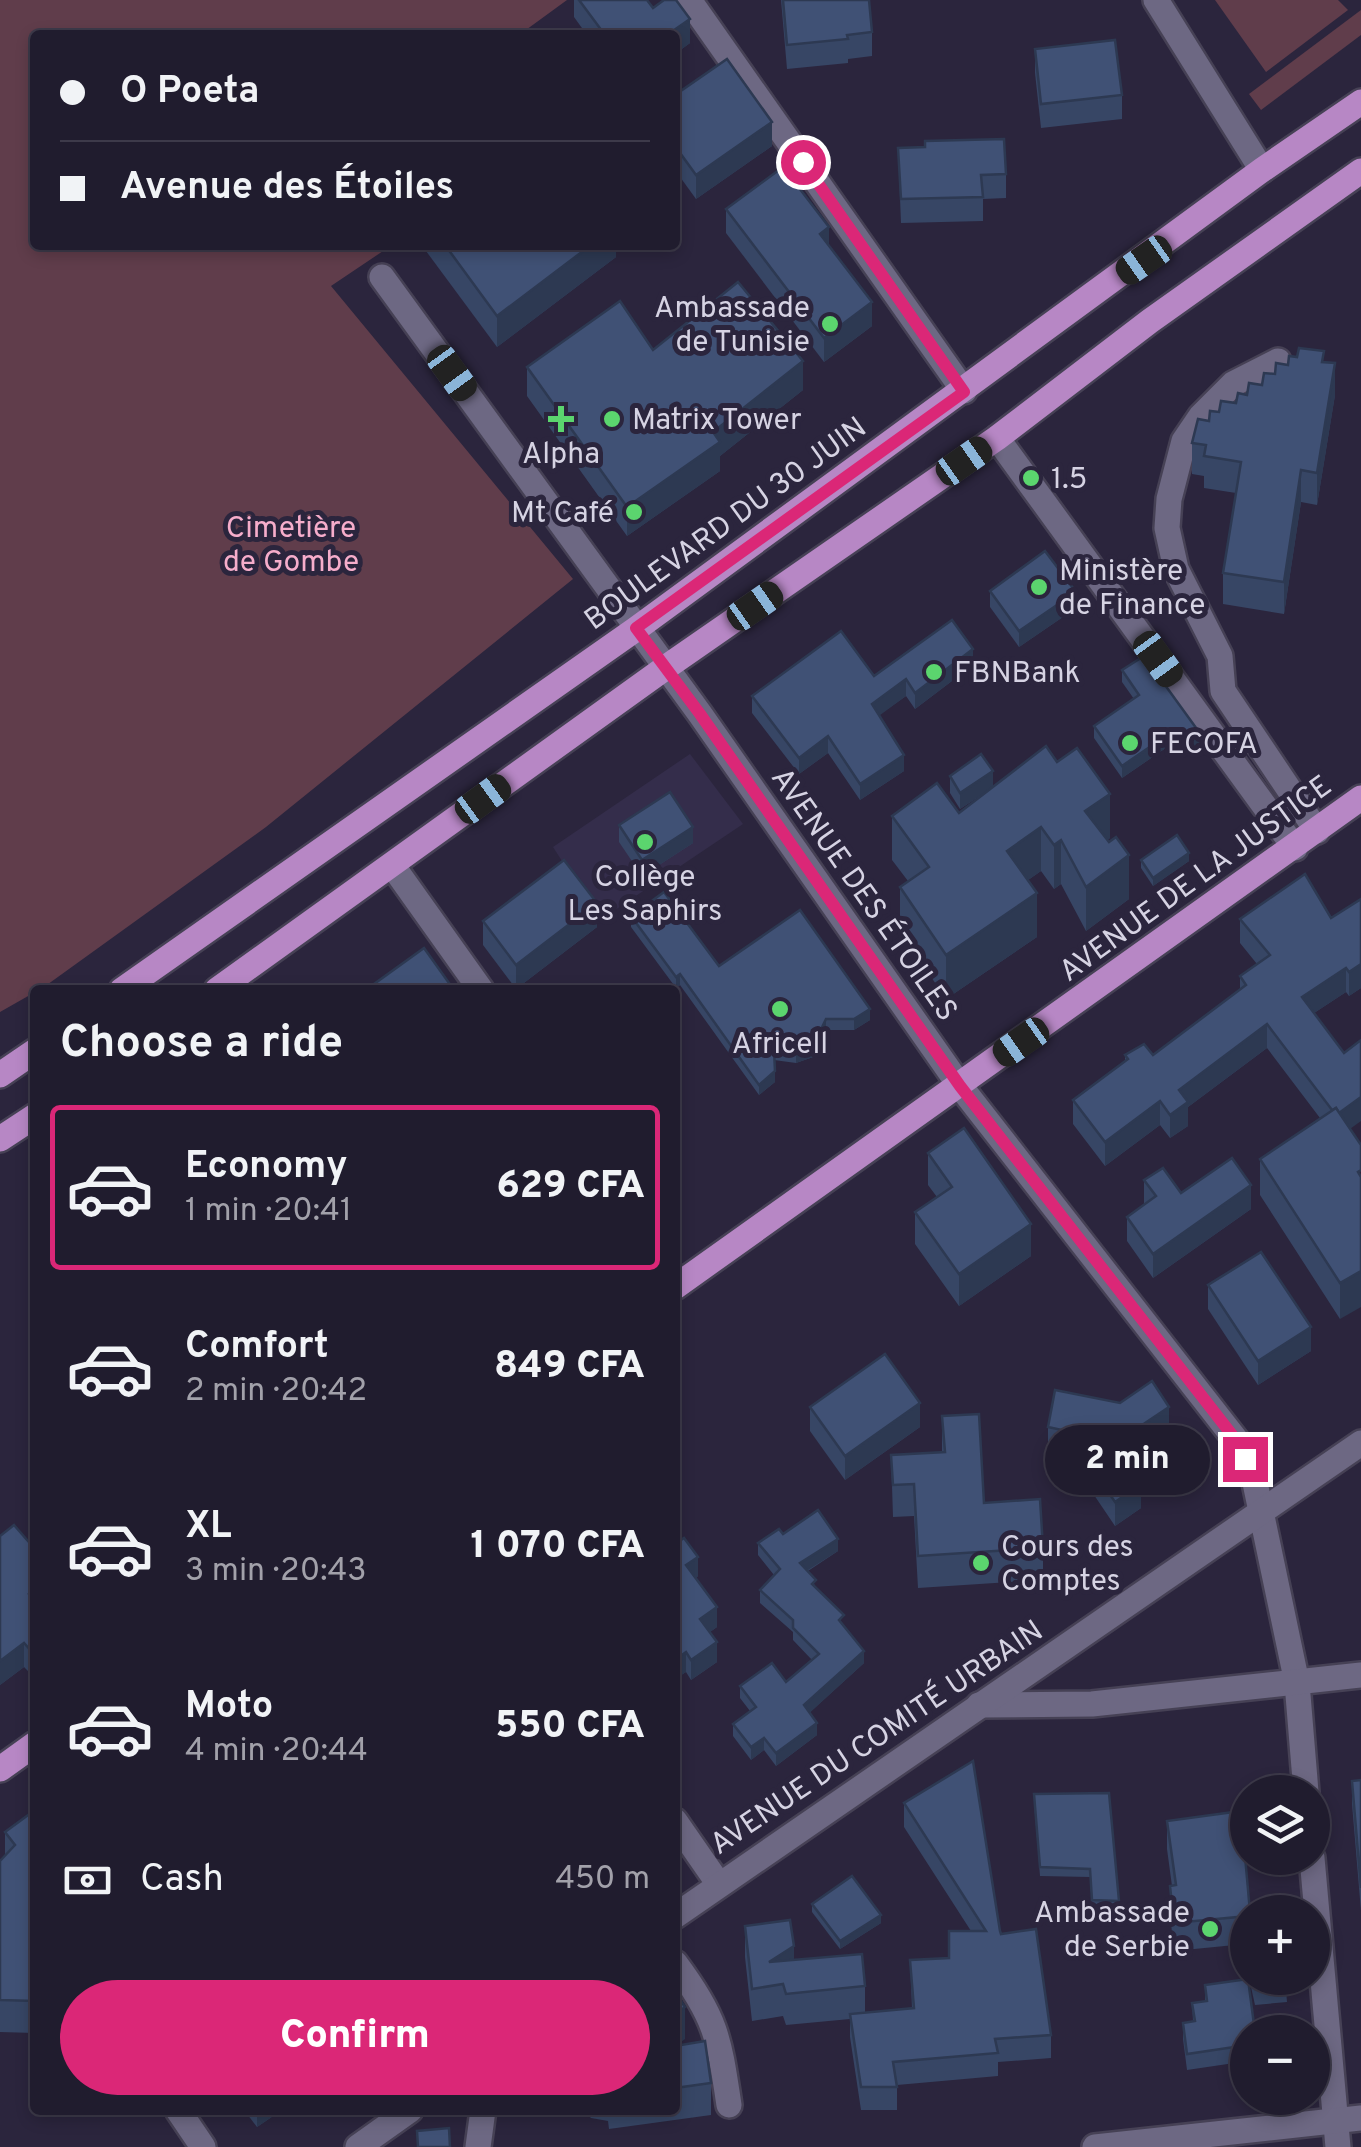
<!DOCTYPE html>
<meta charset="utf-8">
<style>
body{margin:0;font-family:Overpass,sans-serif;background:#282536;color:#f1f3f6;height:100vh;display:flex;flex-direction:column;font-size:38px;white-space:nowrap}
*{box-sizing:border-box;margin:0}
p{font-size:32px;color:#a2a1aa}
.icon{flex:none;width:55px;height:55px;fill:none;stroke:currentColor;stroke-width:2;stroke-linecap:round;stroke-linejoin:round}
.map{position:relative;flex:1;overflow:hidden}
.details{position:absolute;left:30px;top:985px;width:650px;height:1130px;display:flex;flex-direction:column;background:#201c2e;border-radius:10px;box-shadow:0 5px 15px #0003,0 0 0 2px #3d3a4a}
.details>*{flex:none}
.top-card{position:absolute;left:30px;top:30px;width:650px;height:220px;border-radius:10px;box-shadow:0 5px 15px #0003,0 0 0 2px #3d3a4a;display:grid;align-content:center;height:220px;padding:0 30px;background:#201c2e}
.buttons{position:absolute;left:1230px;top:1775px;display:grid;gap:20px}
.buttons a{display:grid;place-items:center;width:100px;height:100px;border-radius:50%;background:#201c2e;box-shadow:0 5px 15px #0003,0 0 0 2px #3d3a4a;font-size:50px}
.end{position:absolute;width:45px;height:45px;margin:-22px;border:12px solid #db2777;background:#fff;box-shadow:0 0 0 5px #fff}
.from{border-radius:50%}
.bubble{position:absolute;height:70px;border-radius:35px;background:#201c2e;box-shadow:0 5px 15px #0003,0 0 0 2px #3d3a4a;font-size:32px;font-weight:800;line-height:70px;text-align:center}
.car{position:absolute;width:30px;height:60px;margin:-30px -15px;border-radius:12px;box-shadow:0 0 8px 2px #0007;background:linear-gradient(#222 24%,#8ab4d8 0 40%,#222 0 76%,#8ab4d8 0 86%,#222 0)}
.top-card b{display:flex;align-items:center;gap:35px;height:95px;font-size:38px}
.top-card b+b{border-top:2px solid #3d3a4a}
.top-card i{width:25px;height:25px;background:#f1f3f6}
ul{padding:0;list-style:none}
li{display:flex;align-items:center;gap:30px;height:165px;margin:0 20px 15px;padding:0 10px;border:5px solid transparent;border-radius:10px}
li div{flex:1}
li b{display:block;font-size:38px}
li em{font-style:normal;font-weight:800}
li.selected{border-color:#db2777}
li>.icon{width:90px;height:90px;stroke-width:1.5}
h2{padding:0 30px;font-size:45px;line-height:120px}
.pay{display:flex;align-items:center;gap:25px;height:110px;padding:0 30px;font-size:38px}
.pay p{margin-inline-start:auto}
.primary-button{display:flex;gap:20px;margin-top:auto;padding:20px 30px}
.primary-button a{flex:1;height:115px;border-radius:60px;background:#db2777;color:#fff;font-size:40px;font-weight:800;line-height:115px;text-align:center}
.map>svg:first-child{display:block}
</style>
<div class="map">
<svg width="1361" height="2147" viewBox="0 0 1361 2147">
<rect width="100%" height="100%" fill="#2b253d"/>
<!-- built -->
<polygon fill="#342d4b" points="690,754 743,824 600,920 553,847"/>
<!-- green -->
<g fill="#603d4b">
<polygon points="0,0 567,0 519,35 35,35 35,245 392,245 331,286 573,579 266,827 44,987 0,1012"/>
<polygon points="1215,0 1338,0 1348,10 1266,72"/>
<polygon points="1361,10 1361,35 1261,110 1249,94"/>
</g>
<g fill="none" stroke-linecap="round" stroke-linejoin="round">
<!-- minor casing -->
<g stroke="#464155" stroke-width="30">
<g id="minor">
<polyline points="689,0 964,391"/>
<polyline points="1156,0 1262,170"/>
<polyline points="382,277 700,714 960,1086 1236,1440 1254,1478 1297,1683 1306,1792"/>
<polyline points="1278,361 1233,384 1201,416 1184,441 1169,499 1167,528 1176,569 1220,656 1223,691 1317,831"/>
<polyline points="997,438 1295,848"/>
<polyline points="392,865 481,990"/>
<polyline points="979,1705 1092,1704 1361,1675"/>
<polyline points="675,1821 718,1883"/>
<polyline points="1312,1858 1338,2147"/>
<polyline points="675,1916 1361,1443"/>
<path d="M675 1963C717 2019 719 2039 729 2105"/>
<polyline points="178,2110 203,2147"/>
<polyline points="358,2147 410,2110"/>
<polyline points="478,2147 483,2110"/>
<polyline points="1095,2147 1361,2118"/>
</g>
</g>
<!-- major casing -->
<g stroke="#464155" stroke-width="30">
<g id="major">
<polyline points="122,990 636,629 1262,170 1361,102"/>
<polyline points="217,990 665,668 997,438 1150,321 1361,171"/>
<polyline points="0,1075 35,1051"/>
<polyline points="0,1139 35,1116"/>
<polyline points="675,1287 1361,798"/>
<polyline points="0,1769 35,1744"/>
</g>
</g>
<!-- minor -->
<use href="#minor" stroke="#6d6883" stroke-width="25"/>
<!-- major -->
<use href="#major" stroke="#b787c5" stroke-width="25"/>
</g>
<!-- wall -->
<g fill="#374665">
<polygon points="574,0 647,0 653,8 690,43 675,54 675,35 587,35 574,17"/>
<polygon points="781,0 869,0 872,32 872,56 848,59 848,63 787,69"/>
<polygon points="1035,49 1122,95 1122,119 1041,128 1035,73"/>
<polygon points="675,95 772,146 696,199 675,170"/>
<polygon points="898,148 1006,174 1006,198 983,199 983,221 901,223"/>
<polygon points="726,209 829,245 872,326 824,362 726,233"/>
<polygon points="426,245 616,245 616,257 497,347 426,251"/>
<polygon points="653,350 803,390 720,456 720,471 627,536 527,396 527,367"/>
<polygon points="1324,362 1335,395 1317,505 1301,502 1284,614 1223,604 1223,573 1236,493 1204,488 1204,476 1192,474 1192,443 1209,421 1219,412 1236,403 1288,365"/>
<polygon points="990,591 1076,608 1019,647 990,607"/>
<polygon points="973,665 915,709 906,696 879,715 904,771 860,800 828,753 799,774 752,713 752,696 874,676"/>
<polygon points="1122,670 1199,744 1182,756 1173,743 1122,778 1094,738 1094,726 1134,699 1122,682"/>
<polygon points="950,776 993,787 1110,838 1107,840 1129,899 1086,931 1061,884 1054,889 1041,871 1028,880 1037,937 946,999 900,931 900,887 908,881 892,860 892,816 959,813 989,790 960,809 950,793"/>
<polygon points="619,825 693,843 642,876 619,842"/>
<polygon points="1141,860 1189,861 1153,886 1141,868"/>
<polygon points="1361,899 1361,988 1349,996 1346,992 1314,1013 1350,1129 1340,1319 1260,1195 1260,1159 1320,1118 1267,1048 1188,1107 1188,1126 1170,1138 1160,1125 1105,1166 1073,1124 1073,1100 1125,1061 1125,1055 1153,1055 1240,990 1240,976 1257,964 1240,943 1240,919 1331,918"/>
<polygon points="631,916 719,966 870,1020 854,1030 826,1030 813,1057 796,1063 774,1060 775,1082 759,1095 680,985 676,988 631,927"/>
<polygon points="483,921 597,927 516,989 483,945"/>
<polygon points="928,1153 1031,1256 959,1306 915,1244 915,1212 937,1197 928,1185"/>
<polygon points="1144,1180 1181,1193 1251,1209 1153,1278 1127,1241 1127,1217 1144,1205"/>
<polygon points="1208,1285 1311,1351 1258,1385 1208,1309"/>
<polygon points="810,1407 920,1427 845,1480 810,1431"/>
<polygon points="942,1416 984,1503 1043,1548 1043,1580 918,1588 914,1516 893,1517 891,1455 942,1452"/>
<polygon points="1048,1427 1169,1431 1151,1443 1151,1462 1145,1466 1145,1476 1138,1480 1141,1508 1115,1526 1067,1455 1048,1451"/>
<polygon points="783,1534 838,1551 808,1571 816,1588 844,1626 864,1663 809,1713 817,1735 776,1766 764,1750 751,1760 733,1736 733,1724 750,1711 740,1698 740,1686 786,1682 812,1660 793,1640 793,1632 760,1603 760,1590 774,1575 758,1555 758,1543"/>
<polygon points="675,1544 698,1576 696,1578 717,1627 710,1632 717,1662 691,1680 686,1672 675,1679"/>
<polygon points="34,1548 33,1676 24,1667 0,1685"/>
<polygon points="1361,1780 1361,1911 1352,1804 1352,1781"/>
<polygon points="904,1803 1000,1931 1051,2035 1051,2058 998,2062 998,2076 897,2085 897,2110 861,2110 850,2037 850,2019 786,2025 783,2016 752,2021 745,1957 745,1926 794,1960 865,1986 865,2012 912,2008 910,1960 949,1958 971,1931 904,1827"/>
<polygon points="1034,1803 1119,1901 1119,1909 1092,1908 1090,1877 1040,1876"/>
<polygon points="35,1810 35,2033 0,2032 0,1861 5,1856 5,1832"/>
<polygon points="1167,1821 1248,1912 1248,1972 1245,1960 1245,1944 1174,1951 1170,1914 1170,1886 1172,1886 1167,1849"/>
<polygon points="812,1904 881,1923 840,1949 812,1912"/>
<polygon points="1249,1978 1285,1978 1287,2002 1255,2005"/>
<polygon points="1205,1985 1248,2032 1248,2061 1187,2070 1183,2039 1183,2023 1193,2021 1192,2003 1205,2001"/>
<polygon points="675,2046 711,2083 711,2115 609,2129 608,2121 591,2118 583,2110 675,2110"/>
<polygon points="244,2110 282,2110 257,2127"/>
</g>
<!-- shaded-wall -->
<g fill="#2d3952">
<polygon points="690,19 690,43 675,54 675,35 670,35 670,33"/>
<polygon points="772,122 772,146 696,199 696,175"/>
<polygon points="829,227 829,252 820,234"/>
<polygon points="591,245 616,245 616,257 497,347 497,316"/>
<polygon points="872,302 872,326 824,362 824,338"/>
<polygon points="803,361 803,390 720,456 720,471 627,536 627,507 713,432"/>
<polygon points="1335,363 1335,395 1317,505 1317,473"/>
<polygon points="1301,470 1301,502 1284,614 1284,582"/>
<polygon points="1076,592 1076,608 1019,647 1019,631"/>
<polygon points="973,649 973,665 915,709 915,693"/>
<polygon points="906,679 906,696 872,721 872,704"/>
<polygon points="1173,731 1173,743 1122,778 1122,766"/>
<polygon points="1199,732 1199,744 1182,756 1182,744"/>
<polygon points="828,736 828,753 799,774 799,758"/>
<polygon points="904,755 904,771 860,800 860,784"/>
<polygon points="993,771 993,787 960,809 960,793"/>
<polygon points="1110,794 1110,838 1085,855 1085,811"/>
<polygon points="693,827 693,843 642,876 642,860"/>
<polygon points="1041,827 1041,871 1007,895 1007,851"/>
<polygon points="1061,840 1061,884 1054,889 1054,845"/>
<polygon points="1189,853 1189,861 1153,886 1153,878"/>
<polygon points="1129,855 1129,899 1086,931 1086,887"/>
<polygon points="1037,893 1037,937 946,999 946,955"/>
<polygon points="597,903 597,927 516,989 516,965"/>
<polygon points="1361,964 1361,988 1349,996 1349,972"/>
<polygon points="1346,968 1346,992 1302,1021 1302,997"/>
<polygon points="680,974 680,985 676,988 676,977"/>
<polygon points="870,1009 870,1020 854,1030 854,1019"/>
<polygon points="826,1019 826,1030 813,1057 796,1063 796,1052"/>
<polygon points="1267,1024 1267,1048 1188,1107 1188,1126 1170,1138 1170,1115 1179,1090"/>
<polygon points="775,1071 775,1082 759,1095 759,1085"/>
<polygon points="1361,1097 1361,1121 1336,1139 1336,1115"/>
<polygon points="1160,1101 1160,1125 1105,1166 1105,1142"/>
<polygon points="1251,1185 1251,1209 1153,1278 1153,1254"/>
<polygon points="1031,1224 1031,1256 959,1306 959,1274"/>
<polygon points="1361,1271 1361,1307 1340,1319 1340,1283"/>
<polygon points="1311,1327 1311,1351 1258,1385 1258,1361"/>
<polygon points="920,1403 920,1427 845,1480 845,1456"/>
<polygon points="1169,1407 1169,1431 1151,1443 1151,1462 1145,1466 1145,1476 1127,1488 1127,1464 1142,1425"/>
<polygon points="1141,1484 1141,1508 1115,1526 1115,1502"/>
<polygon points="838,1539 838,1551 800,1575 800,1563"/>
<polygon points="698,1557 698,1576 686,1585 686,1565"/>
<polygon points="717,1607 717,1627 700,1639 700,1619"/>
<polygon points="717,1642 717,1662 691,1680 691,1660"/>
<polygon points="24,1643 24,1667 0,1685 0,1661"/>
<polygon points="35,1651 35,1675 33,1676 33,1653"/>
<polygon points="864,1651 864,1663 804,1718 804,1705"/>
<polygon points="686,1652 686,1672 675,1679 675,1660"/>
<polygon points="817,1723 817,1735 776,1766 776,1753"/>
<polygon points="764,1738 764,1750 751,1760 751,1747"/>
<polygon points="881,1915 881,1923 840,1949 840,1941"/>
<polygon points="794,1946 794,1978 769,1962"/>
<polygon points="685,2007 685,2039 675,2046 675,2015"/>
<polygon points="257,2110 282,2110 257,2127"/>
</g>
<!-- building -->
<g fill="#405175" stroke="#2d3952" stroke-width="2.5">
<polygon points="579,0 647,0 653,8 664,0 676,0 690,19 670,33 671,35 605,35"/>
<polygon points="783,0 869,0 872,32 847,35 848,39 787,45"/>
<polygon points="1115,40 1122,95 1041,104 1035,49"/>
<polygon points="727,59 772,122 696,175 675,146 675,95"/>
<polygon points="1004,139 1006,174 981,175 983,197 901,199 898,148 925,147 925,141"/>
<polygon points="783,167 829,227 820,234 872,302 824,338 726,209"/>
<polygon points="445,245 591,245 497,316"/>
<polygon points="738,282 803,361 713,432 720,442 627,507 527,367 620,301 653,350"/>
<polygon points="1299,348 1324,351 1322,362 1335,363 1317,473 1301,470 1284,582 1223,573 1241,462 1204,456 1206,445 1192,443 1198,419 1209,421 1210,411 1219,412 1221,401 1236,403 1238,393 1247,395 1249,383 1262,385 1264,373 1275,374 1276,363 1288,365 1289,356 1297,357"/>
<polygon points="1045,551 1076,592 1019,631 990,591"/>
<polygon points="952,620 973,649 915,693 906,679 872,704 904,755 860,784 828,736 799,758 752,696 841,631 874,676"/>
<polygon points="1144,656 1199,732 1182,744 1173,731 1122,766 1094,726 1139,695 1122,670"/>
<polygon points="1046,746 1057,762 1077,748 1110,794 1085,811 1109,842 1116,837 1129,855 1086,887 1061,840 1054,845 1041,827 1007,851 1037,893 946,955 900,887 929,867 892,816 937,783 959,813"/>
<polygon points="981,754 993,771 960,793 950,776"/>
<polygon points="670,792 693,827 642,860 619,825"/>
<polygon points="1177,835 1189,853 1153,878 1141,860"/>
<polygon points="564,860 597,903 516,965 483,921"/>
<polygon points="1305,874 1331,918 1361,899 1361,964 1349,972 1346,968 1302,997 1344,1053 1361,1040 1361,1097 1339,1113 1336,1108 1332,1110 1267,1024 1179,1090 1188,1102 1170,1115 1160,1101 1105,1142 1073,1100 1128,1059 1125,1055 1144,1044 1153,1055 1246,985 1240,976 1270,955 1240,919"/>
<polygon points="664,892 719,966 800,910 870,1009 854,1019 826,1019 813,1046 796,1052 774,1050 775,1071 759,1085 680,974 676,977 631,916"/>
<polygon points="424,948 454,990 361,990 365,987 367,989"/>
<polygon points="1336,1108 1361,1145 1361,1170 1358,1172 1361,1177 1361,1271 1340,1283 1260,1159"/>
<polygon points="964,1128 1031,1224 959,1274 915,1212 952,1187 928,1153"/>
<polygon points="1232,1158 1251,1185 1153,1254 1127,1217 1156,1196 1144,1180 1163,1168 1181,1193"/>
<polygon points="1261,1252 1311,1327 1258,1361 1208,1285"/>
<polygon points="885,1354 920,1403 845,1456 810,1407"/>
<polygon points="1152,1381 1169,1407 1142,1425 1151,1438 1141,1445 1145,1452 1127,1464 1141,1484 1115,1502 1067,1431 1048,1427 1055,1390 1120,1403"/>
<polygon points="979,1414 984,1503 1040,1499 1043,1548 918,1556 914,1484 893,1485 891,1455 945,1452 942,1416"/>
<polygon points="818,1510 838,1539 800,1563 816,1580 812,1584 844,1615 839,1620 864,1651 804,1705 817,1723 776,1753 764,1738 751,1747 733,1724 756,1707 740,1686 772,1663 786,1682 819,1654 793,1628 793,1620 760,1590 780,1569 758,1543 779,1529 783,1534"/>
<polygon points="14,1525 34,1548 35,1547 35,1590 29,1594 35,1601 35,1651 33,1653 24,1643 0,1661 0,1536"/>
<polygon points="684,1538 698,1557 686,1565 717,1607 700,1619 717,1642 691,1660 686,1652 675,1660 675,1544"/>
<polygon points="973,1761 1000,1931 1001,1934 1036,1929 1051,2035 995,2039 998,2053 893,2062 897,2087 861,2087 850,2014 914,2008 910,1960 949,1958 949,1931 986,1931 904,1803"/>
<polygon points="1361,1780 1361,1888 1352,1781"/>
<polygon points="1109,1793 1119,1901 1092,1900 1090,1869 1040,1867 1034,1794"/>
<polygon points="35,1810 35,2001 0,2000 0,1861 15,1845 5,1832"/>
<polygon points="1241,1811 1250,1912 1248,1912 1248,1916 1174,1923 1170,1886 1176,1885 1167,1821"/>
<polygon points="852,1876 881,1915 840,1941 812,1904"/>
<polygon points="790,1920 794,1946 769,1962 862,1954 865,1986 786,1994 783,1984 752,1989 745,1926"/>
<polygon points="1252,1978 1285,1978 1287,1986 1255,1989"/>
<polygon points="1248,1979 1255,2032 1248,2032 1248,2045 1187,2054 1183,2023 1195,2021 1192,2003 1207,2001 1205,1985"/>
<polygon points="675,1992 685,2007 675,2015"/>
<polygon points="705,2041 711,2083 675,2088 675,2046"/>
<polygon points="449,2128 450,2147 418,2147 417,2131"/>
</g>
<g fill="none" stroke-linecap="round" stroke-linejoin="round">
<!-- route -->
<polyline stroke="#db2777" stroke-width="12" points="803,162 964,392 636,628 700,714 960,1086 1236,1440 1245,1459"/>
</g>
<!-- markers -->
<g fill="#5bd56e" stroke="#2b253d" stroke-width="4">
<circle cx="830" cy="324" r="10"/>
<path d="M556 404h10v10h10v10h-10v10h-10v-10h-10v-10h10z"/>
<circle cx="612" cy="419" r="10"/>
<circle cx="1031" cy="478" r="10"/>
<circle cx="634" cy="512" r="10"/>
<circle cx="1039" cy="587" r="10"/>
<circle cx="934" cy="672" r="10"/>
<circle cx="1130" cy="743" r="10"/>
<circle cx="645" cy="842" r="10"/>
<circle cx="780" cy="1009" r="10"/>
<circle cx="981" cy="1563" r="10"/>
<circle cx="1210" cy="1929" r="10"/>
</g>
<g text-anchor="middle" stroke-width="10" stroke-linejoin="round" paint-order="stroke">
<!-- poi labels -->
<g font-size="30" fill="#d6d3e3" stroke="#2b253d" text-anchor="start">
<text x="810" y="317" text-anchor="end">Ambassade<tspan x="810" dy="34">de Tunisie</tspan></text>
<text x="632" y="429">Matrix Tower</text>
<text x="561" y="463" text-anchor="middle">Alpha</text>
<text x="1051" y="488">1.5</text>
<text x="614" y="522" text-anchor="end">Mt Café</text>
<text x="1059" y="580">Ministère<tspan x="1059" dy="34">de Finance</tspan></text>
<text x="954" y="682">FBNBank</text>
<text x="1150" y="753">FECOFA</text>
<text x="645" y="886" text-anchor="middle">Collège<tspan x="645" dy="34">Les Saphirs</tspan></text>
<text x="780" y="1053" text-anchor="middle">Africell</text>
<text x="1001" y="1556">Cours des<tspan x="1001" dy="34">Comptes</tspan></text>
<text x="1190" y="1922" text-anchor="end">Ambassade<tspan x="1190" dy="34">de Serbie</tspan></text>
</g>
<!-- street labels -->
<g font-size="30" fill="#d6d3e3" stroke="#2b253d">
<text transform="translate(725 523) rotate(-36)" y="10">BOULEVARD DU 30 JUIN</text>
<text transform="translate(1195 878) rotate(-36)" y="10">AVENUE DE LA JUSTICE</text>
<text transform="translate(865 894) rotate(55)" y="10">AVENUE DES ÉTOILES</text>
<text transform="translate(876 1737) rotate(-34)" y="10">AVENUE DU COMITÉ URBAIN</text>
</g>
<!-- park labels -->
<g font-size="30" fill="#f6adcb" stroke="#2b253d">
<text x="291" y="537">Cimetière<tspan x="291" dy="34">de Gombe</tspan></text>
</g>
</g>
</svg>
<div class="buttons">
<a><svg class="icon" aria-label="layers" viewBox="0 0 24 24"><path d="M12 4l9 5-9 5-9-5zM3 14l9 5 9-5"/></svg></a>
<a>+</a>
<a>−</a>
</div>
<i class="end from" style="left:803px;top:162px"></i>
<i class="end" style="left:1245px;top:1459px"></i>
<div class="bubble" style="left:1045px;top:1425px;width:165px">2 min</div>
<i class="car" style="left:1144px;top:260px;rotate:235deg"></i>
<i class="car" style="left:452px;top:373px;rotate:144deg"></i>
<i class="car" style="left:964px;top:461px;rotate:55deg"></i>
<i class="car" style="left:755px;top:606px;rotate:55deg"></i>
<i class="car" style="left:1158px;top:659px;rotate:144deg"></i>
<i class="car" style="left:483px;top:799px;rotate:54deg"></i>
<i class="car" style="left:1021px;top:1042px;rotate:235deg"></i>
<div class="top-card">
<b><i class="from"></i>O Poeta</b>
<b><i></i>Avenue des Étoiles</b>
</div>
<section class="details">
<h2>Choose a ride</h2>
<ul>
<li class="selected"><svg class="icon" aria-label="car" viewBox="0 0 24 24"><path d="M5 17H2v-5l4-1 3-4h7l3 4 3 1v5h-3M9 17h6M6 11h13"/><circle cx="7" cy="17" r="2"/><circle cx="17" cy="17" r="2"/></svg><div><b>Economy</b><p>1 min · 20:41</p></div><em>629 CFA</em></li>
<li><svg class="icon" aria-label="car" viewBox="0 0 24 24"><path d="M5 17H2v-5l4-1 3-4h7l3 4 3 1v5h-3M9 17h6M6 11h13"/><circle cx="7" cy="17" r="2"/><circle cx="17" cy="17" r="2"/></svg><div><b>Comfort</b><p>2 min · 20:42</p></div><em>849 CFA</em></li>
<li><svg class="icon" aria-label="car" viewBox="0 0 24 24"><path d="M5 17H2v-5l4-1 3-4h7l3 4 3 1v5h-3M9 17h6M6 11h13"/><circle cx="7" cy="17" r="2"/><circle cx="17" cy="17" r="2"/></svg><div><b>XL</b><p>3 min · 20:43</p></div><em>1 070 CFA</em></li>
<li><svg class="icon" aria-label="car" viewBox="0 0 24 24"><path d="M5 17H2v-5l4-1 3-4h7l3 4 3 1v5h-3M9 17h6M6 11h13"/><circle cx="7" cy="17" r="2"/><circle cx="17" cy="17" r="2"/></svg><div><b>Moto</b><p>4 min · 20:44</p></div><em>550 CFA</em></li>
</ul>
<div class="pay"><svg class="icon" aria-label="cash" viewBox="0 0 24 24"><path d="M3 7h18v10H3z"/><circle cx="12" cy="12" r="2"/></svg>Cash<p>450 m</p></div>
<div class="primary-button"><a>Confirm</a></div>
</section>
</div>
